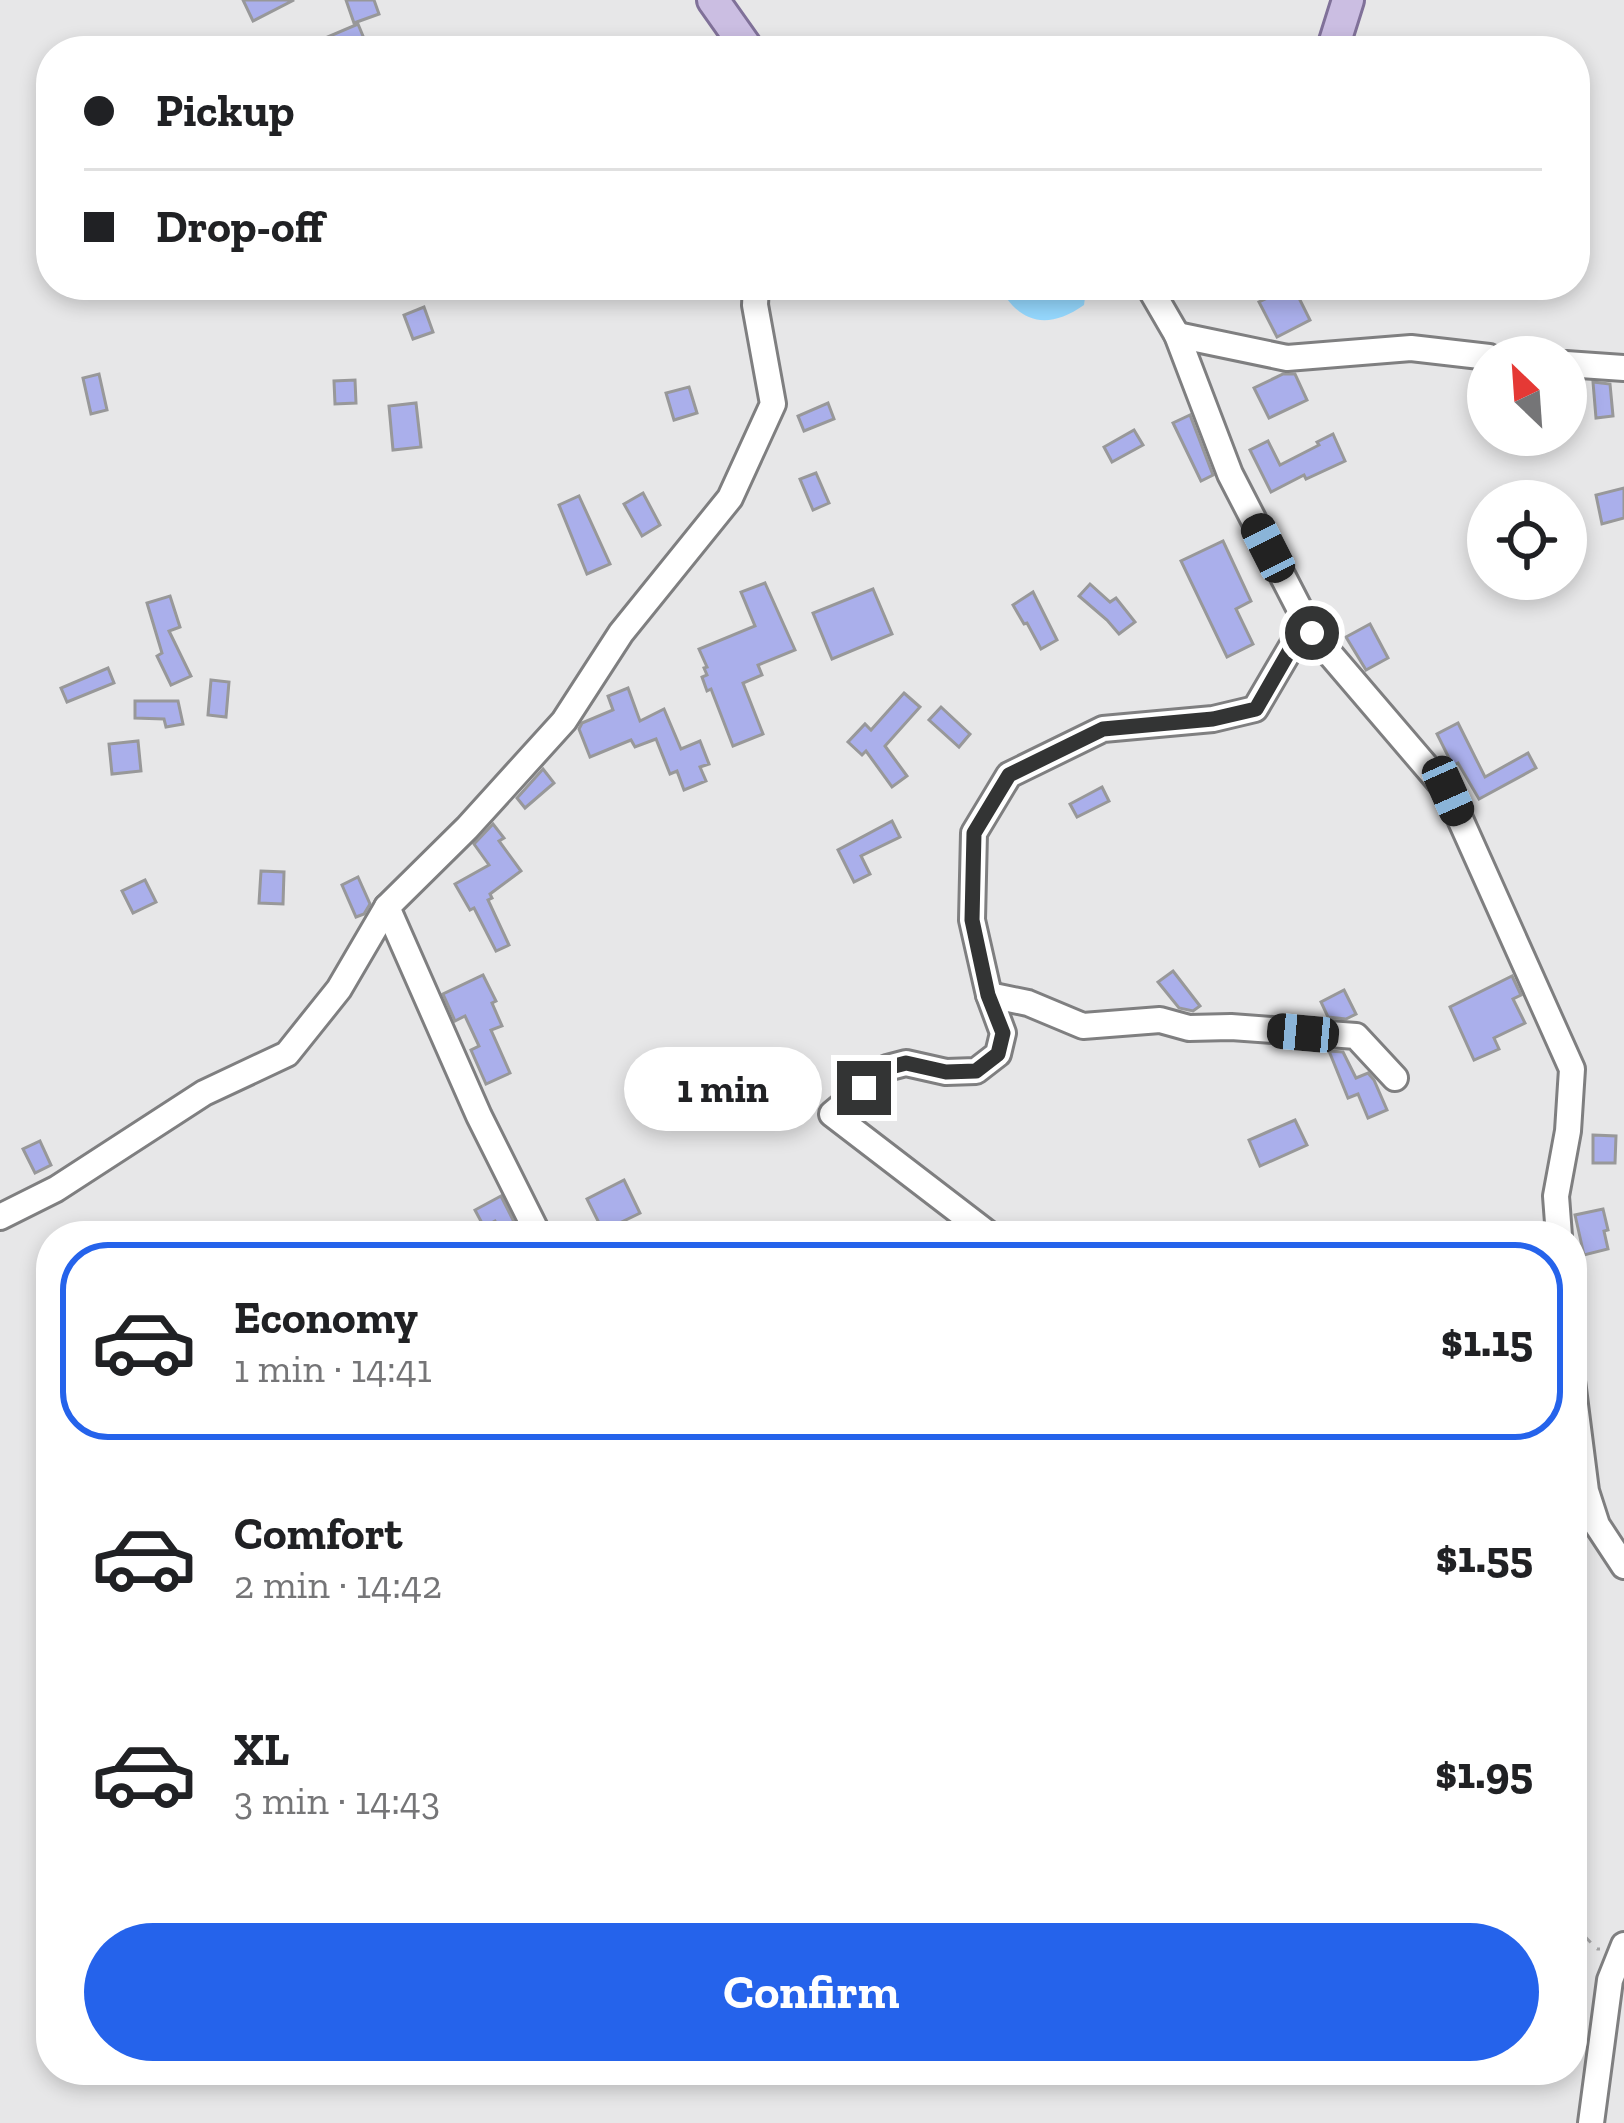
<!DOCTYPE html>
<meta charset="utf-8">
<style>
body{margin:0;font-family:"Zilla Slab",serif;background:#f2f2f2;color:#202124;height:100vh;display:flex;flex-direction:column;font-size:45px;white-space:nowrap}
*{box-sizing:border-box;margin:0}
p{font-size:39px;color:#757577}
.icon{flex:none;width:66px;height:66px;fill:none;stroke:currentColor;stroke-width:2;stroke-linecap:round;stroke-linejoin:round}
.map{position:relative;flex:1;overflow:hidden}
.side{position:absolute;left:36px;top:1221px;width:1551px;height:864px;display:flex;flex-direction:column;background:#fff;border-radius:48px;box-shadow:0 6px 18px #0003}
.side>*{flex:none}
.guide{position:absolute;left:36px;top:36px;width:1554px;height:264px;border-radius:48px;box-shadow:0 6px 18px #0003;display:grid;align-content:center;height:264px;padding:0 48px;background:#fff}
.needle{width:78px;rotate:335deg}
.tools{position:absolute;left:1467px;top:336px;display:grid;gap:24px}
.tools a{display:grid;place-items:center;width:120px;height:120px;border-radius:50%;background:#fff;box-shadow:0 6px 18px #0003;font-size:60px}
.end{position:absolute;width:54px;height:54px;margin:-27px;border:15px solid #333434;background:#fff;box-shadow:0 0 0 6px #fff}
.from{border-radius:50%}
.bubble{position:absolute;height:84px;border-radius:42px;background:#fff;box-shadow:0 6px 18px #0003;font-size:39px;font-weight:700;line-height:84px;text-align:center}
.car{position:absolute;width:36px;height:72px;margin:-36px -18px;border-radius:15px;box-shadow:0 0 9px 3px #0007;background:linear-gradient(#222 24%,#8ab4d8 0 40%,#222 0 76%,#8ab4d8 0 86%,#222 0)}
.guide b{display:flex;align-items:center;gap:42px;height:114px;font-size:45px}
.guide b+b{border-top:3px solid #e0e0e0}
.guide i{width:30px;height:30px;background:#202124}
ul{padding:21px 0 0;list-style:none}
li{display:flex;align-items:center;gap:36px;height:198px;margin:0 24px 18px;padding:0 24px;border:6px solid transparent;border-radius:48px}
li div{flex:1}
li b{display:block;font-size:45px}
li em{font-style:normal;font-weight:700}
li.on{border-color:#2563eb}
li>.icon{width:108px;height:108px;stroke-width:1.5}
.button{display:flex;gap:24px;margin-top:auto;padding:24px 48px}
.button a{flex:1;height:138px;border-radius:72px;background:#2563eb;color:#fff;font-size:48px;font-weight:700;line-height:138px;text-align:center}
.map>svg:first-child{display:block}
</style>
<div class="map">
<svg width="1624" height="2123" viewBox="0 0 1624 2123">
<rect width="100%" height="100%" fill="#e7e7e8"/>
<!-- water -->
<path fill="#95d8fe" d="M998 285H1084L1086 290 1084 305C1048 330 1020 325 998 285Z"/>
<!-- building -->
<g fill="#aaafeb" stroke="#989899" stroke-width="3">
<polygon points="243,0 294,0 253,21"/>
<polygon points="346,0 374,0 379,14 354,23"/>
<polygon points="358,24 365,41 340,51 330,51 325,38"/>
<polygon points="1293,286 1310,320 1277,337 1259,302"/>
<polygon points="424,307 433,332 413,339 404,315"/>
<polygon points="99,374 107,410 91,414 83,378"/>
<polygon points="1283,374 1295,374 1307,400 1269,418 1254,388"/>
<polygon points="355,380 356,403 335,404 334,381"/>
<polygon points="1593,382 1610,384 1613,416 1596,418"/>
<polygon points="689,387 697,413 674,420 666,393"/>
<polygon points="416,403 421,447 393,450 389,406"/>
<polygon points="828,403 834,419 804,431 798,416"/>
<polygon points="1190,415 1213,475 1201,481 1173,423"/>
<polygon points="1134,430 1143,445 1112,462 1104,447"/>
<polygon points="1333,434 1345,461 1306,479 1304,475 1271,492 1250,450 1268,441 1280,465 1319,445 1317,442"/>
<polygon points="816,473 829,503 813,510 800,479"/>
<polygon points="1624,488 1624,518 1602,524 1596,495"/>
<polygon points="643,493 660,525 642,536 624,504"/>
<polygon points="579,496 610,564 587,574 559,505"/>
<polygon points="1223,541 1251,601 1236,609 1253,644 1227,657 1181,561"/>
<polygon points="765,583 795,650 758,665 762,675 743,683 763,734 733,746 711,689 707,691 702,677 707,675 704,668 707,667 699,649 755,626 741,592"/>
<polygon points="1090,584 1110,602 1116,598 1135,622 1119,634 1107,620 1079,596"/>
<polygon points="873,589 892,634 832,659 813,613"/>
<polygon points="1033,592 1057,640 1041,649 1027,623 1024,624 1013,605"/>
<polygon points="170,596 180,627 169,631 191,676 171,685 157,656 162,653 147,603"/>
<polygon points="1370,624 1388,658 1366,670 1346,637"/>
<polygon points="108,668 114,683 67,702 61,688"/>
<polygon points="211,680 229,682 226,717 208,715"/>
<polygon points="628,688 640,721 664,709 681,749 700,741 709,764 700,767 706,781 684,790 677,771 670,774 656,739 635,747 631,740 590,757 579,729 582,723 613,710 608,696"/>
<polygon points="904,693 920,707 885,746 907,776 892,787 866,751 862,755 848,742 865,724 871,730"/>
<polygon points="135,701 178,701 183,724 166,727 164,719 135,718"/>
<polygon points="941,707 970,734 959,747 929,720"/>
<polygon points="1458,723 1485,777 1528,753 1536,768 1479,799 1458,763 1453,766 1437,734"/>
<polygon points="138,741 141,771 112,774 109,744"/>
<polygon points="543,769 554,783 525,808 517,798"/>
<polygon points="1102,787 1109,801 1077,817 1070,804"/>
<polygon points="892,821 900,837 861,856 870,874 854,882 838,850"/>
<polygon points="493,824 504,838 499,841 521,871 490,894 492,898 488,900 509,945 496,951 474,908 470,910 455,884 489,865 474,844"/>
<polygon points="261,871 284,872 283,904 259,903"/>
<polygon points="358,877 370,904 364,914 356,917 342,885"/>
<polygon points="145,880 156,902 133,913 122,891"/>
<polygon points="1173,971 1200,1006 1193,1011 1179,1008 1158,982"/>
<polygon points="483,975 496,1001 492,1003 502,1026 491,1030 510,1073 486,1084 471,1050 479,1046 465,1016 455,1021 443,994"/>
<polygon points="1512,976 1521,995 1513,999 1525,1023 1494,1038 1499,1049 1474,1060 1450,1007"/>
<polygon points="1344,990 1356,1014 1346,1019 1328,1017 1321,1002"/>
<polygon points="1329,1051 1343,1052 1356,1078 1368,1073 1374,1080 1387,1110 1368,1118 1358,1094 1348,1098"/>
<polygon points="1295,1120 1307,1145 1260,1166 1249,1140"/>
<polygon points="1593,1135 1616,1136 1615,1163 1593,1163"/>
<polygon points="40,1141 51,1165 35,1173 23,1149"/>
<polygon points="624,1180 640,1213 603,1231 587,1199"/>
<polygon points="501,1196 519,1232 511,1236 503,1236 495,1221 484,1227 475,1210"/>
<polygon points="1603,1209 1608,1230 1604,1231 1608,1249 1584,1255 1575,1215"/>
</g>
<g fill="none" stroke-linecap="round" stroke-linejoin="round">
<!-- minor casing -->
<g stroke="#7f7f80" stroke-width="30">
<g id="minor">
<polyline points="1148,285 1177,335 1230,474 1312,633 1448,792 1572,1069 1568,1131 1556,1196 1559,1236"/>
<polyline points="1177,335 1287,358 1411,348 1489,357"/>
<polyline points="1566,364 1624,368"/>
<polyline points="387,907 479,1116 539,1236"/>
<polyline points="989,995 1028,1003 1083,1026 1160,1020 1189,1028 1231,1027 1356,1036 1395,1078"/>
<polyline points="0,1217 56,1189 204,1093 287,1054 339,989 387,907 467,828 564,721 621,633 730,498 773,404 755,305 756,285"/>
<polyline points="991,1236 832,1114 887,1068 906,1063 946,1072 976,1071 998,1054 1003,1033 989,995 972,920 974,833 1009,775 1103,729 1213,719 1255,709 1306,622"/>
<polyline points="1572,1381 1586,1491 1597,1525 1624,1566"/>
<polyline points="1591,2123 1610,1980 1624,1945"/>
</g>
</g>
<!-- major casing -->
<g stroke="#807199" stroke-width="36">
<g id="major">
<polyline points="713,0 749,51"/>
<polyline points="1332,51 1348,0"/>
</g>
</g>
<!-- path -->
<polyline stroke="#a4a4a5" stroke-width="3" stroke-dasharray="9 9" stroke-linecap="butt" points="1572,1923 1597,1949 1600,1949"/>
<!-- minor -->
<use href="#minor" stroke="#fff" stroke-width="24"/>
<!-- major -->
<use href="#major" stroke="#cbbee2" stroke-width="30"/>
</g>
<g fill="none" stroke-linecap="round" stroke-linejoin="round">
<!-- route -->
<polyline stroke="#333434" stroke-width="15" points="864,1088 887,1068 906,1063 946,1072 976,1071 998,1054 1003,1033 988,995 972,920 974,833 1009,775 1103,729 1213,719 1256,709 1306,622 1312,633"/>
</g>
</svg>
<div class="tools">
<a><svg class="needle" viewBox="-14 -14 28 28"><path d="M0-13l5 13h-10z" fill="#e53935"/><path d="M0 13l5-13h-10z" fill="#757577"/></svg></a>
<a><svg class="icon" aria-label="locate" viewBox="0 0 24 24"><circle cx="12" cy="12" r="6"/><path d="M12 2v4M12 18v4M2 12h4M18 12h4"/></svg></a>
</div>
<i class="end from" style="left:1312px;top:633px"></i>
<i class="end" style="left:864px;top:1088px"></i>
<div class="bubble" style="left:624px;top:1047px;width:198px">1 min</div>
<i class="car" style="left:1268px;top:548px;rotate:333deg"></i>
<i class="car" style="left:1448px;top:791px;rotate:156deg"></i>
<i class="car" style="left:1303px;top:1033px;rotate:275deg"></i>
<div class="guide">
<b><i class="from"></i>Pickup</b>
<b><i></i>Drop-off</b>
</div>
<section class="side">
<ul>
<li class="on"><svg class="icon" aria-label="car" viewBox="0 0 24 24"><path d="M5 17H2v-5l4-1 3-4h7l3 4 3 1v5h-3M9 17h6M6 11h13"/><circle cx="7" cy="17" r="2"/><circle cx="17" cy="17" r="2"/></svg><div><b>Economy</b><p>1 min · 14:41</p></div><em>$1.15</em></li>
<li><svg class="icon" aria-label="car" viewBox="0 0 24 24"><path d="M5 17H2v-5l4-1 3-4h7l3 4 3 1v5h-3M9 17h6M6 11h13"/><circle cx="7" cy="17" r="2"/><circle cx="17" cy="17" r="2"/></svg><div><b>Comfort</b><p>2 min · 14:42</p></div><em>$1.55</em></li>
<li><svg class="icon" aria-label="car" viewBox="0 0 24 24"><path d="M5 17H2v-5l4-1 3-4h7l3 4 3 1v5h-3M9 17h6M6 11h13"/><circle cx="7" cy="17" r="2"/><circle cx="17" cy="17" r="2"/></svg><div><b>XL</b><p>3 min · 14:43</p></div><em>$1.95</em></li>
</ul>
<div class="button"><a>Confirm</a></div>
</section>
</div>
